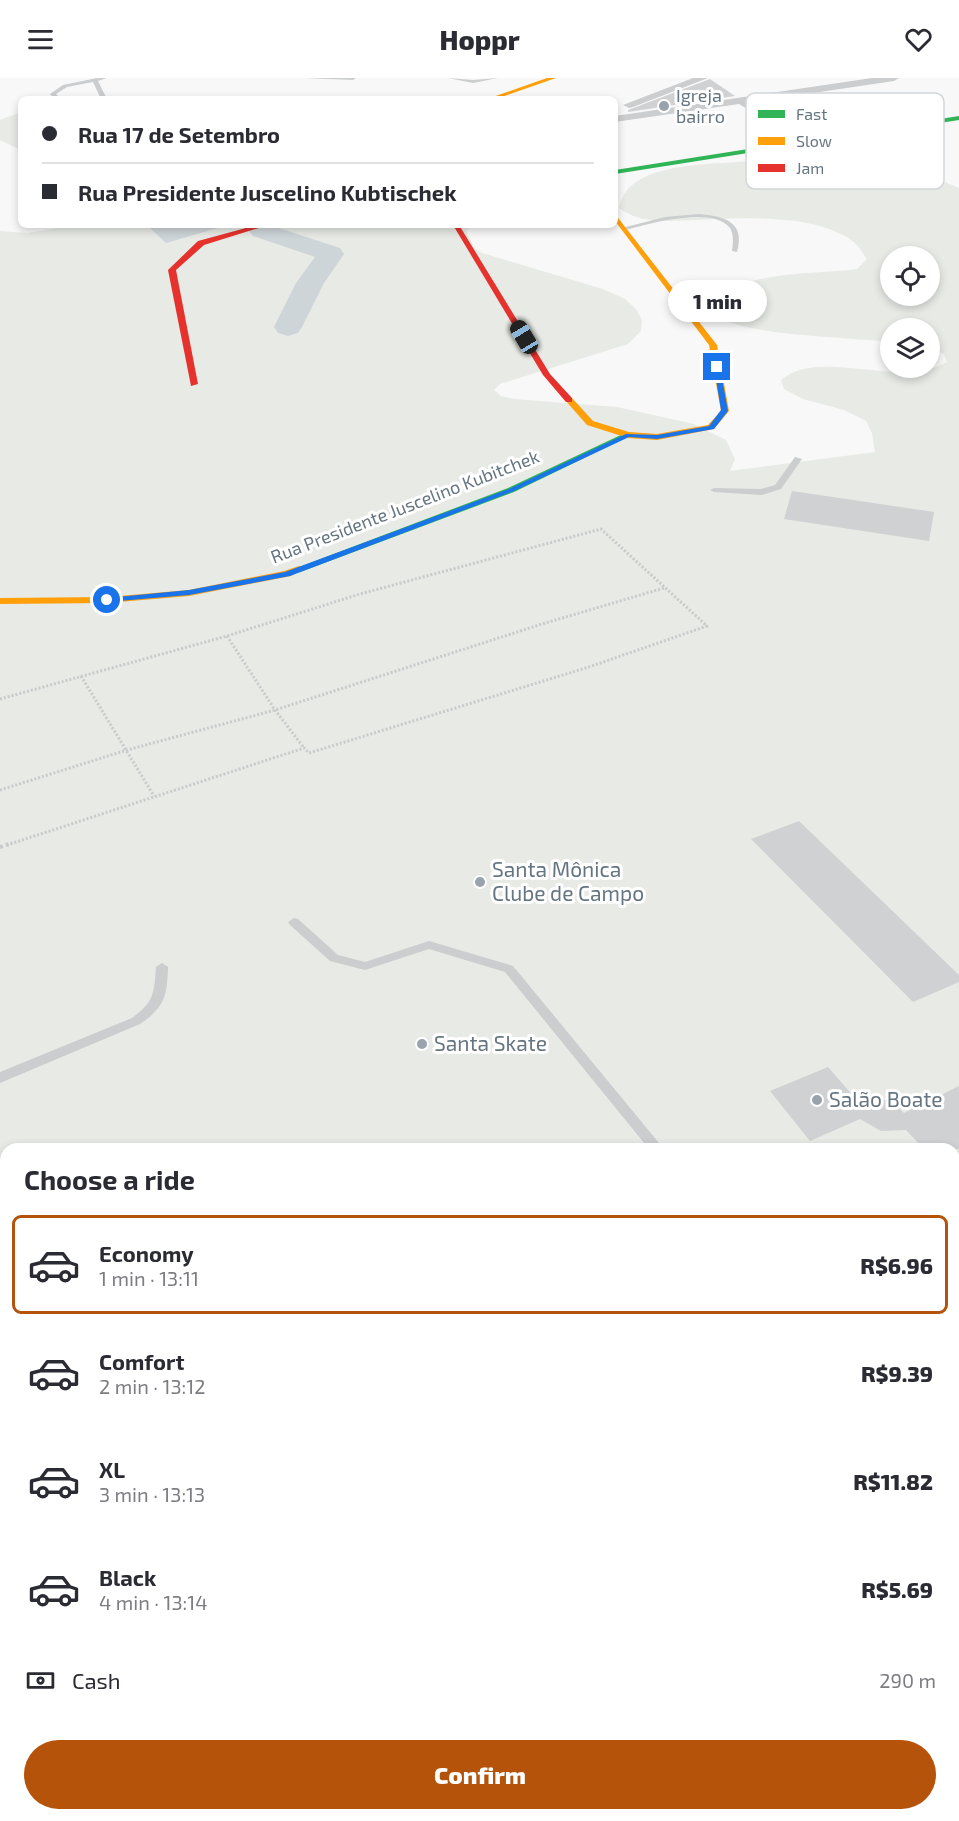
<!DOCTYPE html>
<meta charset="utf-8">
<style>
body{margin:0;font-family:"Exo 2",sans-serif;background:#f7f7f7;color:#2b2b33;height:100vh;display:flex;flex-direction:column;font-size:22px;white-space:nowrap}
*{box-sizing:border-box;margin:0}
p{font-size:20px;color:#7c7c81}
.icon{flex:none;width:33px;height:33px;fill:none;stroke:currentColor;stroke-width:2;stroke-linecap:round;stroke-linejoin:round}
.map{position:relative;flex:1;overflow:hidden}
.drawer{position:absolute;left:0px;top:1065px;width:960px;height:678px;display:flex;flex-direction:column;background:#fff;border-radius:18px 18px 0 0;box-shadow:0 3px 9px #0003}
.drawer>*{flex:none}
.hud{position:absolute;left:18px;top:18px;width:600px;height:132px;border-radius:9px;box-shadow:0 3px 9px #0003;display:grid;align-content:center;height:132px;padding:0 24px;background:#fff}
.controls{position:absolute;left:880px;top:168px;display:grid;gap:12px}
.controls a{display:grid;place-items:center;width:60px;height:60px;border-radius:50%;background:#fff;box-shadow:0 3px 9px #0003;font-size:30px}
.end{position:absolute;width:27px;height:27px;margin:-14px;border:8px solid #1a73e8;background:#fff;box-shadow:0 0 0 3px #fff}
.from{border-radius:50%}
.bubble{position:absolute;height:42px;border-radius:21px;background:#fff;box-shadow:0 3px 9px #0003;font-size:20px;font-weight:800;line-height:42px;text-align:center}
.car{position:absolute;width:18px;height:36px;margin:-18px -9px;border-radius:8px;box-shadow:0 0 4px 2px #0007;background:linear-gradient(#222 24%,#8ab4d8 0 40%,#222 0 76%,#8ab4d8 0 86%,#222 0)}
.hud b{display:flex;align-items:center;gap:21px;height:57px;font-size:22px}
.hud b+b{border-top:2px solid #e1e1e2}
.hud i{width:15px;height:15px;background:#2b2b33}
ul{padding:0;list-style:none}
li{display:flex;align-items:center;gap:18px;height:99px;margin:0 12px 9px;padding:0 12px;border:3px solid transparent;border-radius:9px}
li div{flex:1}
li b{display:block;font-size:22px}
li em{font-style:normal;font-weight:800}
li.current{border-color:#b45309}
li>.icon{width:54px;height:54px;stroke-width:1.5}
h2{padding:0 24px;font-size:27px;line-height:72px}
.pay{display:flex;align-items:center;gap:15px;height:66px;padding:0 24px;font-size:22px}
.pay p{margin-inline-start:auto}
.cta{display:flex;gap:12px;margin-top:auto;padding:12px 24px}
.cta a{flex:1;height:69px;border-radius:36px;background:#b45309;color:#fff;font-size:24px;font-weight:800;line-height:69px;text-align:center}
header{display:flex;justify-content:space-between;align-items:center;height:78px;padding:0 24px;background:#fff;font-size:27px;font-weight:800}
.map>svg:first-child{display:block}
</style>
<header><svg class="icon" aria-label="menu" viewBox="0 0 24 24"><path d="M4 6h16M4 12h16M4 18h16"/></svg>Hoppr<svg class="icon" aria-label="heart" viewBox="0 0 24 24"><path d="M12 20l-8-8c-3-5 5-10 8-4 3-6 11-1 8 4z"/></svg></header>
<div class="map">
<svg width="959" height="1743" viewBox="0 0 959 1743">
<rect width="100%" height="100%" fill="#f8f8f8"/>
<!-- green -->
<g fill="#e7eae5" fill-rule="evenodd">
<polygon points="21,34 21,72 0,62 0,42"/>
<path d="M866 76 890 80 959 110V1743H0V153L28 155 75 147H474L466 153 474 170 482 175 603 211 625 221 636 231 642 242 641 253 628 266 500 306 494 312 501 318 514 321 617 329 694 346 726 362 735 381 730 393 875 374 872 355 866 343 844 332 803 321 784 311 781 302C820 269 899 312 947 284L944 276 930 271V250H891V264C859 260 739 257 721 239 718 236 716 231 713 227 738 191 818 197 857 191L867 181C863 176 860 170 856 166 820 134 739 140 694 142 669 143 639 146 619 130 621 119 627 110 636 104 664 85 717 86 750 83 788 80 827 76 866 76ZM891 178H930V218H891ZM6 1071H954V1737H6Z"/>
</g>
<!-- water -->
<polygon fill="#ced5d8" points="147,147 228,147 166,165"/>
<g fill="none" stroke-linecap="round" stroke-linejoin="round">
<!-- river -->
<polygon fill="#ced5d8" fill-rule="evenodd" points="269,147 340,170 344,176 324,205 302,249 298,255 288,258 278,255 274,249 296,205 315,179 253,158 249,153 253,148"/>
</g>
<!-- building -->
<g fill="#cfd1d2">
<polygon points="710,1 735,18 628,34 628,32"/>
<polygon points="792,413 934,434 929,463 784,441"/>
<polygon points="799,743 959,897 959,904 913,924 751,761"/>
<polygon points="828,989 860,1026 882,1021 895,1026 904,1035 959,1008 959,1071 924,1071 906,1052 881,1053 860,1041 810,1063 770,1013"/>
</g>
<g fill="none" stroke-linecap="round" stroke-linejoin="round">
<!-- path-far1 -->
<g stroke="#c9cacb" stroke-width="3" stroke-dasharray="2 2" stroke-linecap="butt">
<polyline points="227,558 275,632 304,670"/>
<polyline points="81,598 154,718"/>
<polyline points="0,621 227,558 360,516 601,451 707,548 589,589 309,675 304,670 7,767"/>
<polyline points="0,712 127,672 275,632 542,546 664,510"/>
</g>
<!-- path -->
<polyline stroke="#c9cacb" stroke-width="4" stroke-dasharray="3 3" stroke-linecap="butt" points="0,769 12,765"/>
<!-- lane -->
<g fill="#cbcdce" fill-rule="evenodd">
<polygon points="97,0 107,0 98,3 107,21 101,21 93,4 67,9 56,16 61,21 55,21 50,16 63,7"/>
<polygon points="303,0 356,0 353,2"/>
<polygon points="448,0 473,2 498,0 473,5"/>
<path d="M699 136C724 138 746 144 737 174L732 173C733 166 734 156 730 150 713 127 648 146 625 152L622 150 665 139Z"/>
<polygon points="795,379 802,381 781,411 762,417 714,414 710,412 714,410 761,411 775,407"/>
<polygon points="294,840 298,841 338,877 365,884 429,863 513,888 664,1071 649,1071 505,894 429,871 365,892 330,883 290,847 288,844"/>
<path d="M162 885 168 889C167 918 165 929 140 946L0 1005V994L132 940C154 924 154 916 156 889Z"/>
<polygon points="954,1424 959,1426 959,1446 954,1444"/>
</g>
<!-- street -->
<g fill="#cbcdce" fill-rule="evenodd">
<polygon points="693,0 708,0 633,29 629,30 623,27"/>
<polygon points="872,0 899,0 894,3 751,24 811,62 813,64 807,68 739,26 615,44 615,38"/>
</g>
<!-- fast -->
<g fill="#30b455" fill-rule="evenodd">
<polygon points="959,38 959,42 615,96 615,92"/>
<polygon points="625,355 632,357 514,414 303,493 299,494 294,491 508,410"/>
</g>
<!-- slow -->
<g fill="#ff9f0a" fill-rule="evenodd">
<polygon points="547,0 556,0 496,21 487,21"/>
<polygon points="615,136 717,267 729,333 714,351 657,362 628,360 587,347 565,322 572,320 593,343 629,354 657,356 708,347 721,333 709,267 615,143"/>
<polygon points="299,488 304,491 291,498 189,518 107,525 0,526 0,520 107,519 189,512 284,493"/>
</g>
<!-- jam -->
<g fill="#e5322d" fill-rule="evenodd">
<polygon points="257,147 268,147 204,167 176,192 198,306 191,308 168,192 198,163"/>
<polygon points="453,147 459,147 550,296 572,320 572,324 566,324 543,297"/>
</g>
</g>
<!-- route -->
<polygon fill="#1a73e8" points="717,287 720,289 728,333 714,351 657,361 629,359 514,413 290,498 189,517 107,524 103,522 107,520 189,512 285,494 509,411 626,356 657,357 709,348 721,332 714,289"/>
<!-- markers -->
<g fill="#98a3ab" stroke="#fff" stroke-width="2">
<circle cx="664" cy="28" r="6"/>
<circle cx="480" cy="804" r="6"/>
<circle cx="422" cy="966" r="6"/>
<circle cx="817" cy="1022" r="6"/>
</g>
<g text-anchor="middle" stroke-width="6" stroke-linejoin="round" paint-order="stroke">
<!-- far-poi labels -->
<g font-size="18" fill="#657581" stroke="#fff" text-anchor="start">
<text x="676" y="24">Igreja<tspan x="676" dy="21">bairro</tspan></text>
</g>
<!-- far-street labels -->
<g font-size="18" fill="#657581" stroke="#fff">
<text transform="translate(405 429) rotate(-21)" y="6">Rua Presidente Juscelino Kubitchek</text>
</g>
<!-- poi labels -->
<g font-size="21" fill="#657581" stroke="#fff" text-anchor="start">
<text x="492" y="799">Santa Mônica<tspan x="492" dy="24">Clube de Campo</tspan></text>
<text x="434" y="973">Santa Skate</text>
<text x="829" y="1029">Salão Boate</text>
</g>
</g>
<!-- legend -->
<rect x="746" y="15" width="198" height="96" rx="9" fill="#fff" stroke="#d1d6d9" stroke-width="1.5"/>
<rect x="758" y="32" width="27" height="8" fill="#30b455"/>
<rect x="758" y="59" width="27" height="8" fill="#ff9f0a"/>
<rect x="758" y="86" width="27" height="8" fill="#e5322d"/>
<g font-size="16" fill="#657581">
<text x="796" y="42">Fast</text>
<text x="796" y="69">Slow</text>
<text x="796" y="96">Jam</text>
</g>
</svg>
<div class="controls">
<a><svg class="icon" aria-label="locate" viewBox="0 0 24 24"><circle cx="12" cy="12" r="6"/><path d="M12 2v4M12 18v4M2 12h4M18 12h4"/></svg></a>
<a><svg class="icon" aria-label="layers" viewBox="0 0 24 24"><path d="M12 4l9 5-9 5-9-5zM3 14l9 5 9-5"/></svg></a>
</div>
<i class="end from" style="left:107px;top:522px"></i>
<i class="end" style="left:717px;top:289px"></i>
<div class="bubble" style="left:668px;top:202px;width:99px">1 min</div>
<i class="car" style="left:524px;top:259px;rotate:329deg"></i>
<div class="hud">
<b><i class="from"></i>Rua 17 de Setembro</b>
<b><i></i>Rua Presidente Juscelino Kubtischek</b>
</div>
<section class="drawer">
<h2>Choose a ride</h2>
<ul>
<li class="current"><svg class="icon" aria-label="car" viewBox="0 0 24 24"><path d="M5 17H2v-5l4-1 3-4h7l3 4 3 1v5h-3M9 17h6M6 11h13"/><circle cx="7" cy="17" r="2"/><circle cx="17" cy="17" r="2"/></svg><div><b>Economy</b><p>1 min · 13:11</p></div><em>R$6.96</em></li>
<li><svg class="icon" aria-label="car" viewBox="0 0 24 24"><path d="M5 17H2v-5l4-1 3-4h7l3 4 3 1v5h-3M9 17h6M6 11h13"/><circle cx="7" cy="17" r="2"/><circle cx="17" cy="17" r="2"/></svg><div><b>Comfort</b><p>2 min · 13:12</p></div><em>R$9.39</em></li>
<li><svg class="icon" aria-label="car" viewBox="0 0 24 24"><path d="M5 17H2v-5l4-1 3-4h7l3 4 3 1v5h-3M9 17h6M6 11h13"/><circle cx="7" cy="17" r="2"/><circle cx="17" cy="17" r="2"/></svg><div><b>XL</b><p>3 min · 13:13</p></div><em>R$11.82</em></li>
<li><svg class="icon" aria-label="car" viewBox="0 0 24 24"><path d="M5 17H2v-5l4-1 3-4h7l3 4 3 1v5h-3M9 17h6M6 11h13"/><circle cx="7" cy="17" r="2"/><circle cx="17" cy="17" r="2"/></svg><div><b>Black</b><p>4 min · 13:14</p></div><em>R$5.69</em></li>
</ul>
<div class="pay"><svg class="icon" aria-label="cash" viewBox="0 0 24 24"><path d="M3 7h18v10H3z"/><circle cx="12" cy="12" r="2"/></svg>Cash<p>290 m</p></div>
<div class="cta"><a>Confirm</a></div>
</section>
</div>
